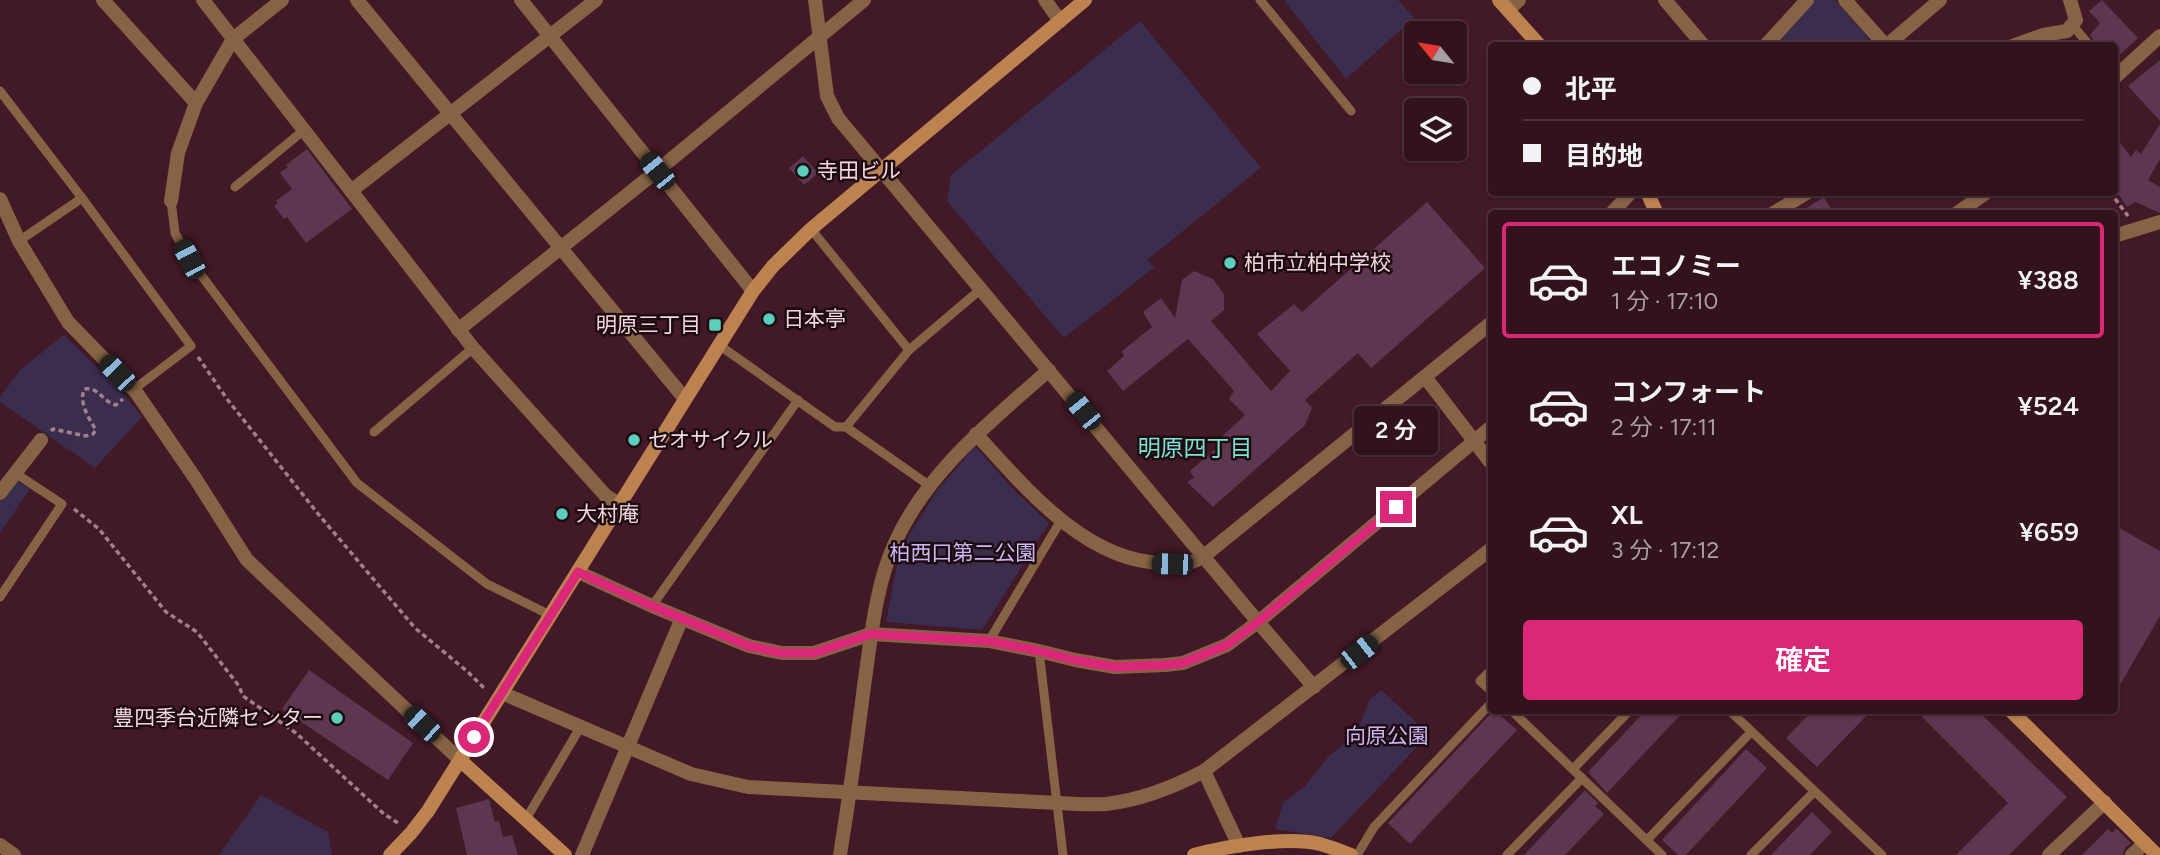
<!DOCTYPE html>
<html lang="ja">
<meta charset="utf-8">
<style>
body{margin:0;font-family:Figtree,"Noto Sans JP",sans-serif;background:#3a1c25;color:#f1f3f6;height:100vh;display:flex;flex-direction:column;font-size:26px;white-space:nowrap}
*{box-sizing:border-box;margin:0}
p{font-size:23px;color:#a89ea3}
.icon{flex:none;width:38px;height:38px;fill:none;stroke:currentColor;stroke-width:2;stroke-linecap:round;stroke-linejoin:round}
.map{position:relative;flex:1;overflow:hidden}
.side{position:absolute;left:1488px;top:210px;width:630px;height:504px;display:flex;flex-direction:column;background:#32131c;border-radius:7px;box-shadow:0 2px 5px #0004,0 0 0 2px #4d323b}
.side>*{flex:none}
.top-card{position:absolute;left:1488px;top:42px;width:630px;height:154px;border-radius:7px;box-shadow:0 2px 5px #0004,0 0 0 2px #4d323b;display:grid;align-content:center;height:154px;padding:0 35px;background:#32131c}
.needle{width:46px;rotate:300deg}
.controls{position:absolute;left:1404px;top:21px;display:grid;gap:14px}
.controls a{display:grid;place-items:center;width:63px;height:63px;border-radius:7px;background:#32131c;box-shadow:0 2px 5px #0004,0 0 0 2px #4d323b;font-size:35px}
.end{position:absolute;width:32px;height:32px;margin:-16px;border:9px solid #db2777;background:#fff;box-shadow:0 0 0 4px #fff}
.from{border-radius:50%}
.bubble{position:absolute;height:49px;border-radius:7px;background:#32131c;box-shadow:0 2px 5px #0004,0 0 0 2px #4d323b;font-size:23px;font-weight:600;line-height:49px;text-align:center}
.car{position:absolute;width:21px;height:42px;margin:-21px -10px;border-radius:9px;box-shadow:0 0 5px 2px #0007;background:linear-gradient(#222 24%,#8ab4d8 0 40%,#222 0 76%,#8ab4d8 0 86%,#222 0)}
.top-card b{display:flex;align-items:center;gap:24px;height:66px;font-size:26px}
.top-card b+b{border-top:2px solid #4d323b}
.top-card i{width:18px;height:18px;background:#f1f3f6}
ul{padding:12px 0 0;list-style:none}
li{display:flex;align-items:center;gap:21px;height:116px;margin:0 14px 10px;padding:0 21px;border:4px solid transparent;border-radius:7px}
li div{flex:1}
li b{display:block;font-size:26px}
li em{font-style:normal;font-weight:600}
li.on{border-color:#db2777}
li>.icon{width:63px;height:63px;stroke-width:1.5}
.cta{display:flex;gap:14px;margin-top:auto;padding:14px 35px}
.cta a{flex:1;height:80px;border-radius:7px;background:#db2777;color:#fff;font-size:28px;font-weight:600;line-height:80px;text-align:center}
.map>svg:first-child{display:block}
</style>
<div class="map">
<svg width="2160" height="855" viewBox="0 0 2160 855">
<rect width="100%" height="100%" fill="#421926"/>
<!-- green -->
<g fill="#3a2d4e">
<polygon points="1284,0 1398,0 1414,18 1346,79"/>
<polygon points="1814,0 1835,0 1872,42 1872,46 1773,46"/>
<polygon points="1140,21 1261,168 1147,260 1155,267 1064,338 947,201 951,175"/>
<polygon points="64,335 118,388 142,417 95,468 0,402 0,397 21,369"/>
<polygon points="975,446 1015,491 1049,523 982,630 886,622 900,550 936,492"/>
<polygon points="16,480 30,489 0,533 0,501"/>
<polygon points="1381,690 1429,734 1331,838 1275,829 1283,803 1305,786 1328,757 1356,734 1370,699"/>
<polygon points="261,795 328,832 332,855 219,855"/>
</g>
<!-- building -->
<g fill="#5d364f">
<polygon points="2102,0 2138,38 2114,60 2114,46 2097,46 2090,35 2100,23 2089,11"/>
<polygon points="2160,60 2160,121 2128,86"/>
<polygon points="2160,124 2160,159 2148,180 2160,187 2160,213 2135,202 2127,207 2114,188 2114,135 2131,157 2136,150 2141,154"/>
<polygon points="307,149 352,209 306,243 287,217 284,219 274,206 278,203 276,201 292,189 280,173 288,167 286,165"/>
<polygon points="803,156 818,173 804,185 789,168"/>
<polygon points="1824,197 1834,214 1797,214"/>
<polygon points="1427,202 1485,268 1371,368 1358,353 1305,400 1312,408 1305,425 1213,507 1187,482 1194,478 1190,471 1218,447 1215,443 1245,415 1229,399 1234,391 1188,339 1123,391 1107,371 1124,356 1122,351 1152,327 1143,312 1161,298 1175,318 1182,280 1194,271 1213,279 1224,294 1224,310 1211,321 1271,391 1290,371 1257,334 1294,304 1302,312"/>
<polygon points="2114,525 2160,551 2160,616 2114,695"/>
<polygon points="309,670 413,743 388,780 282,709"/>
<polygon points="1494,710 1517,730 1410,844 1388,823"/>
<polygon points="1646,710 1685,710 1607,793 1588,772"/>
<polygon points="1813,710 1872,710 1817,767 1786,738"/>
<polygon points="1928,710 1977,710 2067,797 2009,855 1956,855 2008,803 1922,717"/>
<polygon points="1746,749 1767,768 1686,855 1678,855 1662,840"/>
<polygon points="1585,790 1598,803 1595,806 1604,814 1565,855 1524,855"/>
<polygon points="489,799 495,822 499,821 503,837 512,835 518,855 467,855 456,808"/>
<polygon points="1812,812 1832,832 1810,855 1771,855"/>
<polygon points="2116,828 2131,843 2125,848 2123,855 2082,855 2108,829 2112,833"/>
</g>
<g fill="none" stroke-linecap="round" stroke-linejoin="round">
<!-- path -->
<g stroke="#a2808a" stroke-width="3.5" stroke-dasharray="5 3.5" stroke-linecap="butt">
<polyline points="2110,192 2128,216"/>
<polyline points="198,357 227,399 319,515 415,628 468,672 486,690"/>
<path d="M51 431 53 429 86 436 93 434 96 430C88 417 79 403 84 389 99 386 102 402 116 405L123 399"/>
<polyline points="74,509 99,529 166,612 197,632 239,686 243,696 296,733 384,814 398,823"/>
</g>
<!-- lane -->
<g stroke="#866344" stroke-width="9">
<polyline points="1260,0 1351,111"/>
<polyline points="2073,26 2090,46"/>
<polyline points="0,91 82,198 191,346 133,390"/>
<polyline points="235,187 304,130"/>
<polyline points="171,201 175,233 189,259 357,483 487,584 550,615"/>
<polyline points="811,229 909,350"/>
<polyline points="19,241 82,198"/>
<polyline points="719,345 835,427 846,427 930,486"/>
<polyline points="846,427 909,350 981,289"/>
<polyline points="374,432 473,348"/>
<polyline points="0,597 62,504 15,473"/>
<polyline points="652,606 798,400"/>
<polyline points="989,641 1060,522"/>
<polyline points="1039,651 1063,855"/>
<polyline points="1491,670 1480,681 1491,691"/>
<polyline points="1511,710 1662,855"/>
<polyline points="1729,710 1882,855"/>
<polyline points="1573,769 1630,710"/>
<polyline points="526,819 581,726"/>
<polyline points="1647,840 1751,732"/>
<polyline points="1357,855 1374,827 1491,703"/>
<polyline points="1507,855 1582,778"/>
<polyline points="1751,855 1814,792"/>
</g>
<!-- street -->
<g stroke="#866344" stroke-width="14">
<polyline points="103,0 196,103"/>
<polyline points="203,0 473,348 606,496 620,505"/>
<polyline points="357,0 685,399"/>
<polyline points="521,0 753,291"/>
<polyline points="815,0 827,96 838,118 1258,622 1314,687"/>
<polyline points="1045,0 1060,21"/>
<polyline points="1665,0 1704,46"/>
<polyline points="1845,0 1886,46"/>
<polyline points="1508,10 1519,0"/>
<polyline points="1765,46 1807,0"/>
<polyline points="1886,46 1940,0"/>
<polyline points="2012,46 2043,35 2067,31 2076,20 2070,0"/>
<polyline points="2114,78 2160,36"/>
<polyline points="351,191 596,0"/>
<polyline points="0,199 19,241 68,322 136,392 195,478 247,560 460,760"/>
<polyline points="171,201 178,153 196,103 233,39 282,0"/>
<polyline points="1611,214 1631,192"/>
<polyline points="1772,214 1808,192"/>
<polyline points="1956,214 1987,192"/>
<polyline points="2114,236 2160,222"/>
<polyline points="458,330 657,171 864,0"/>
<polyline points="1425,377 1491,463"/>
<path d="M976 434C1024 486 1085 562 1163 563 1180 564 1189 566 1204 556L1491 323"/>
<polyline points="0,493 41,440"/>
<polyline points="578,572 652,606 749,646 782,653 814,653 871,634 989,641 1039,651 1075,660 1115,667 1165,665 1183,663 1227,645 1258,622 1491,427"/>
<path d="M502 693 691 774 748 787 1057 803C1073 804 1090 805 1106 804 1141 800 1172 788 1204 771L1491 549"/>
<polyline points="1204,771 1239,846"/>
<polyline points="0,845 14,855"/>
<polyline points="582,855 682,618"/>
<path d="M840 855C849 799 857 742 864 686 871 639 875 588 894 545 926 472 991 421 1049 370"/>
<polyline points="2049,855 2105,802"/>
<polyline points="2132,855 2145,843"/>
</g>
<!-- secondary -->
<g stroke="#bc8350" stroke-width="14">
<polyline points="1499,0 1540,46"/>
<polyline points="1647,192 1657,214"/>
<polyline points="2010,710 2157,855"/>
<polyline points="460,760 565,855"/>
<polyline points="390,855 411,833 428,811 753,291 773,266 811,229 1085,0"/>
<path d="M1194 855C1226 846 1288 836 1320 844 1331 847 1341 851 1351 855"/>
</g>
</g>
<g fill="none" stroke-linecap="round" stroke-linejoin="round">
<!-- route -->
<polyline stroke="#db2777" stroke-width="9" points="474,737 578,572 652,606 749,646 782,653 814,653 871,634 989,641 1039,651 1075,660 1115,667 1165,665 1183,663 1227,645 1258,622 1396,507"/>
</g>
<!-- markers -->
<g fill="#5bcebc" stroke="#1d0b10" stroke-width="2.5">
<circle cx="803" cy="171" r="7"/>
<circle cx="1230" cy="263" r="7"/>
<circle cx="769" cy="319" r="7"/>
<rect x="708" y="318" width="14" height="14" rx="3.5"/>
<circle cx="634" cy="440" r="7"/>
<circle cx="562" cy="514" r="7"/>
<circle cx="337" cy="718" r="7"/>
</g>
<g text-anchor="middle" stroke-width="5" stroke-linejoin="round" paint-order="stroke">
<!-- poi labels -->
<g font-size="21" fill="#f3d7de" stroke="#1d0b10" text-anchor="start">
<text x="817" y="178">寺田ビル</text>
<text x="1244" y="270">柏市立柏中学校</text>
<text x="783" y="326">日本亭</text>
<text x="701" y="332" text-anchor="end">明原三丁目</text>
<text x="648" y="447">セオサイクル</text>
<text x="576" y="521">大村庵</text>
<text x="323" y="725" text-anchor="end">豊四季台近隣センター</text>
</g>
<!-- park labels -->
<g font-size="21" fill="#cdb6f5" stroke="#1d0b10">
<text x="963" y="560">柏西口第二公園</text>
<text x="1387" y="743">向原公園</text>
</g>
<!-- neighbourhood labels -->
<g font-size="23" fill="#7de3d2" stroke="#1d0b10">
<text x="1195" y="456">明原四丁目</text>
</g>
</g>
</svg>
<div class="controls">
<a><svg class="needle" viewBox="-14 -14 28 28"><path d="M0-13l5 13h-10z" fill="#e53935"/><path d="M0 13l5-13h-10z" fill="#a89ea3"/></svg></a>
<a><svg class="icon" aria-label="layers" viewBox="0 0 24 24"><path d="M12 4l9 5-9 5-9-5zM3 14l9 5 9-5"/></svg></a>
</div>
<i class="end from" style="left:474px;top:737px"></i>
<i class="end" style="left:1396px;top:507px"></i>
<div class="bubble" style="left:1354px;top:406px;width:84px">2 分</div>
<i class="car" style="left:657px;top:171px;rotate:321deg"></i>
<i class="car" style="left:189px;top:259px;rotate:332deg"></i>
<i class="car" style="left:117px;top:373px;rotate:316deg"></i>
<i class="car" style="left:1083px;top:411px;rotate:321deg"></i>
<i class="car" style="left:1172px;top:564px;rotate:271deg"></i>
<i class="car" style="left:1359px;top:652px;rotate:52deg"></i>
<i class="car" style="left:422px;top:724px;rotate:313deg"></i>
<div class="top-card">
<b><i class="from"></i>北平</b>
<b><i></i>目的地</b>
</div>
<section class="side">
<ul>
<li class="on"><svg class="icon" aria-label="car" viewBox="0 0 24 24"><path d="M5 17H2v-5l4-1 3-4h7l3 4 3 1v5h-3M9 17h6M6 11h13"/><circle cx="7" cy="17" r="2"/><circle cx="17" cy="17" r="2"/></svg><div><b>エコノミー</b><p>1 分 · 17:10</p></div><em>¥388</em></li>
<li><svg class="icon" aria-label="car" viewBox="0 0 24 24"><path d="M5 17H2v-5l4-1 3-4h7l3 4 3 1v5h-3M9 17h6M6 11h13"/><circle cx="7" cy="17" r="2"/><circle cx="17" cy="17" r="2"/></svg><div><b>コンフォート</b><p>2 分 · 17:11</p></div><em>¥524</em></li>
<li><svg class="icon" aria-label="car" viewBox="0 0 24 24"><path d="M5 17H2v-5l4-1 3-4h7l3 4 3 1v5h-3M9 17h6M6 11h13"/><circle cx="7" cy="17" r="2"/><circle cx="17" cy="17" r="2"/></svg><div><b>XL</b><p>3 分 · 17:12</p></div><em>¥659</em></li>
</ul>
<div class="cta"><a>確定</a></div>
</section>
</div>
